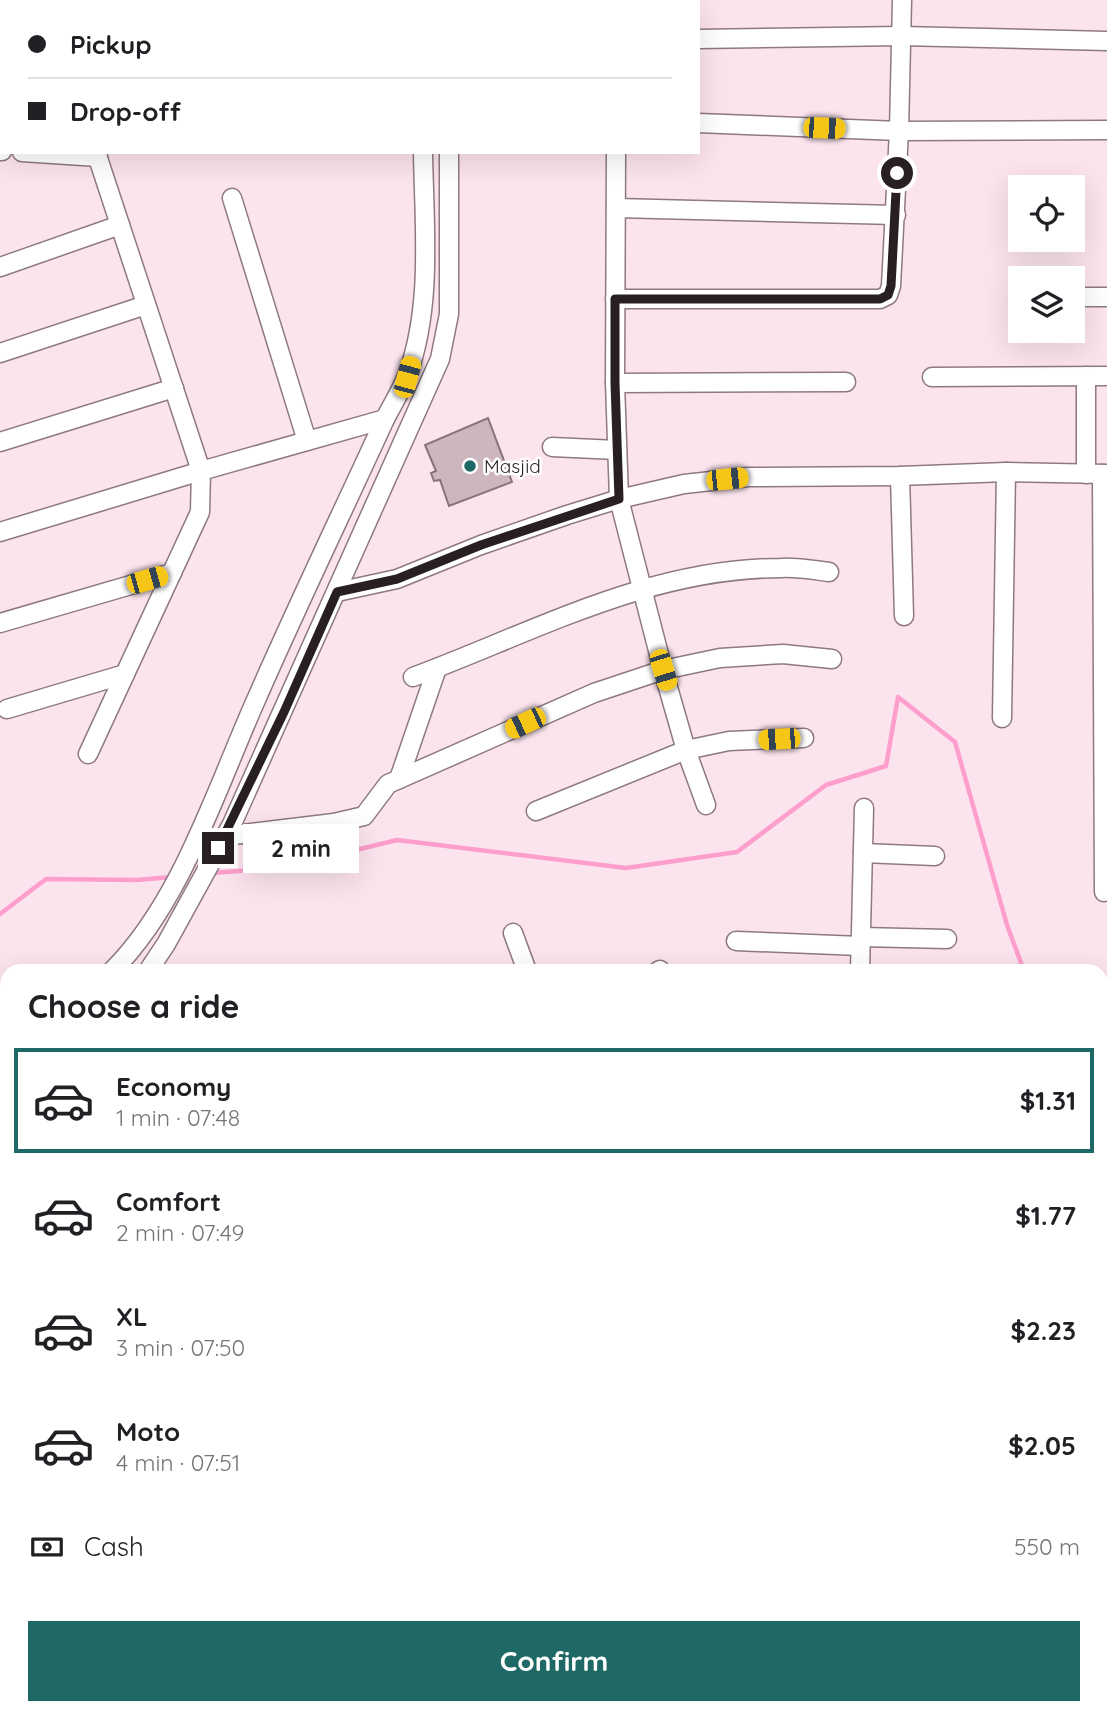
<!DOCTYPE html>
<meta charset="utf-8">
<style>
body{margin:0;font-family:Quicksand,sans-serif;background:#f6f6f6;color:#202124;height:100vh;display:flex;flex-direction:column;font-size:26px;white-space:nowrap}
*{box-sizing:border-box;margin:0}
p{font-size:23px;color:#757577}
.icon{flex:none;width:38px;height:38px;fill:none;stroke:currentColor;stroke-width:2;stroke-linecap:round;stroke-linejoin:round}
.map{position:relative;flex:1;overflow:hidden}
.drawer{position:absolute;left:0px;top:964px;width:1108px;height:751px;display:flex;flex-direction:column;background:#fff;border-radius:21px 21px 0 0;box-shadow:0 7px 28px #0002}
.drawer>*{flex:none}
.banner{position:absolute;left:0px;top:0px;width:700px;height:154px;box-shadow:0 7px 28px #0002;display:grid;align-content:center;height:154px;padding:0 28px;background:#fff}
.controls{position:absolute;left:1008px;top:175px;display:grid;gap:14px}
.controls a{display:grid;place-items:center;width:77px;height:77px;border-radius:0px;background:#fff;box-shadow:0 7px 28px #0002;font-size:35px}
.end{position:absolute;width:32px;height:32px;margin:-16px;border:9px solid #281f23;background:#fff;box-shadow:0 0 0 4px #fff}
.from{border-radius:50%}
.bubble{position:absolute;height:49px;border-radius:0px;background:#fff;box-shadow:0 7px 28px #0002;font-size:23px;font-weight:700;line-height:49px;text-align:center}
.car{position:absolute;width:21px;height:42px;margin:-21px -10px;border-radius:9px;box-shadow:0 0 5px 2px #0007;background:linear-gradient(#f5c518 24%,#345 0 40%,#f5c518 0 76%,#345 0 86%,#f5c518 0)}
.banner b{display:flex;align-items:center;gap:24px;height:66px;font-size:26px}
.banner b+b{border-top:2px solid #e0e0e0}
.banner i{width:18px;height:18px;background:#202124}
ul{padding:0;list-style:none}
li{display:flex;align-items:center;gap:21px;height:105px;margin:0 14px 10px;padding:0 14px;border:4px solid transparent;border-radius:0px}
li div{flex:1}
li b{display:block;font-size:26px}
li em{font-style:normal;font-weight:700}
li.on{border-color:#1e6965}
li>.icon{width:63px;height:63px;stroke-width:1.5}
h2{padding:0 28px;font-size:32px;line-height:84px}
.pay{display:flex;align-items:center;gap:18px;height:77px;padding:0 28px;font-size:26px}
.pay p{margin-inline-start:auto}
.cta{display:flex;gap:14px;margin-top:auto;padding:14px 28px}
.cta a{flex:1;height:80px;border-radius:0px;background:#1e6965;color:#fff;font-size:28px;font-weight:700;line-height:80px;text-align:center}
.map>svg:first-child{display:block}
</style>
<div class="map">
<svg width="1107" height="1714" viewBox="0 0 1107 1714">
<rect width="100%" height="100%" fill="#fce4ee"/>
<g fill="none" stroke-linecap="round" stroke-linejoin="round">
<!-- stream -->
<g stroke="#fd9ecc" stroke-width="4.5">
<polyline points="212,873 282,868 397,840 626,868 737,852 826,785 886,766 898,697 955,742 1007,925 1024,971"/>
<polyline points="0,914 46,879 137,880 172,877"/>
<polyline points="1101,1061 1107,1058"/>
</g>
</g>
<!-- building -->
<polygon fill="#ceb6c0" stroke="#88737c" stroke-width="2" points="488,418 512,482 449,506 440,480 434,481 431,473 436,471 425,445"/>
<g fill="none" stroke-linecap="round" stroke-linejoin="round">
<!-- minor casing -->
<g stroke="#8e7982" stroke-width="21">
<g id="minor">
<polyline points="422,0 422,2"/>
<polyline points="450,2 450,0"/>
<polyline points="617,2 617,0"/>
<polyline points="698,39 901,36 1107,41"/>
<polyline points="0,70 2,70"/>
<polyline points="698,123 899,131 1107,130"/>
<polyline points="0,151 2,151"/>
<polyline points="22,152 98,157"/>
<polyline points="96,152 201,471 385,419"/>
<polyline points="616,152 615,383 619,499 663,670 686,750 706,805"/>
<polyline points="232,198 307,441"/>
<polyline points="616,208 896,215"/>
<polyline points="0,267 120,225"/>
<polyline points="1073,297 1107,297"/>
<polyline points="615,299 880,299 888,295 891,286 899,131 902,0"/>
<polyline points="0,353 146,305"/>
<polyline points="1086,376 1086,474"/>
<polyline points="932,377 1107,376"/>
<polyline points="615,383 846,382"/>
<polyline points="0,442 174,388"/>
<polyline points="552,447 617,450"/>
<polyline points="1102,474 1104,892"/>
<polyline points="900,476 904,616"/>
<polyline points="0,532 201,471 200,512 88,754"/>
<polyline points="337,592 397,579 481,545 567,515 619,499 684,484 748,477 900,476 1006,472 1107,474"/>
<polyline points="0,623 172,573"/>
<path d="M413 677C534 632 649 568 781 568 797 567 813 570 829 572"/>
<polyline points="7,709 125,674"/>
<polyline points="1002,718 1006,472"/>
<polyline points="399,779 437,668"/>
<polyline points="536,811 686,750 729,741 804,738"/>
<polyline points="225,836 334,823 364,816 388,784 594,693 663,670 720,658 783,654 832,659"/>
<polyline points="863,853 935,856"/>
<polyline points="513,933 527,971"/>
<polyline points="861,937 947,939"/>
<polyline points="736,941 860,946"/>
<path d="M112 971C181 903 217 787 256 700 297 606 342 513 385 419 392 405 401 391 407 376 433 306 424 225 423 152"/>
<polyline points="148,971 166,944 232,824 440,359 449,314 449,152"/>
<polyline points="658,971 660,970"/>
<polyline points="860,971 864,808"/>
<polyline points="0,1063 7,1059"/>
<polyline points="0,1093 7,1089"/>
<polyline points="1101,1180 1107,1180"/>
<polyline points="0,1245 7,1241"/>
<polyline points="155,1714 157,1708"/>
<polyline points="652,1714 656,1708"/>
<polyline points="674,1714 700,1708"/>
<polyline points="927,1714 942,1708"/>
</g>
</g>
<!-- minor -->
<use href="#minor" stroke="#fff" stroke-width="18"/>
</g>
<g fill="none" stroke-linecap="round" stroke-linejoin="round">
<!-- route -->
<polyline stroke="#281f23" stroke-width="9" points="218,848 284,712 337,592 397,579 481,545 619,499 615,383 615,299 880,299 888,295 891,286 897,173"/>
</g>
<!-- markers -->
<circle fill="#1e6965" stroke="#fff" stroke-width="2.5" cx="470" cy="466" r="7"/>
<g text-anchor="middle" stroke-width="5" stroke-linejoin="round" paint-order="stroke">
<!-- poi labels -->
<g font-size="19" fill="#281f23" stroke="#fff" text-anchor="start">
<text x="484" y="473">Masjid</text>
</g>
</g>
</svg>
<div class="controls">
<a><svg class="icon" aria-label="locate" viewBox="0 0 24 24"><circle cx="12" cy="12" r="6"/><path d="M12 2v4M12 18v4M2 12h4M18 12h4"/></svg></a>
<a><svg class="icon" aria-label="layers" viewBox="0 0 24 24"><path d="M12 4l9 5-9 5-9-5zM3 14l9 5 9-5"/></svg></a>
</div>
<i class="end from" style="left:897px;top:173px"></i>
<i class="end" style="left:218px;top:848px"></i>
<div class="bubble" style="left:243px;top:824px;width:116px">2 min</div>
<i class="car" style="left:824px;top:128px;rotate:92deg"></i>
<i class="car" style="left:407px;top:377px;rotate:15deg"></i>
<i class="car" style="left:727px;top:479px;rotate:84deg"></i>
<i class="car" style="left:147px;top:580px;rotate:74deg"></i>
<i class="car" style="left:663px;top:670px;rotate:163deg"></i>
<i class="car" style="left:525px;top:723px;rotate:245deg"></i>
<i class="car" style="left:779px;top:739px;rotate:267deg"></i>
<div class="banner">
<b><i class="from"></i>Pickup</b>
<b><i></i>Drop-off</b>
</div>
<section class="drawer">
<h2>Choose a ride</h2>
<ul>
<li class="on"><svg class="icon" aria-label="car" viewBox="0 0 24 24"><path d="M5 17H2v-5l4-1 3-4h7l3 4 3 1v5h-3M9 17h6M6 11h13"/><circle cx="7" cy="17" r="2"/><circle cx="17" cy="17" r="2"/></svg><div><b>Economy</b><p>1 min · 07:48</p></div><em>$1.31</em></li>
<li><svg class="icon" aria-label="car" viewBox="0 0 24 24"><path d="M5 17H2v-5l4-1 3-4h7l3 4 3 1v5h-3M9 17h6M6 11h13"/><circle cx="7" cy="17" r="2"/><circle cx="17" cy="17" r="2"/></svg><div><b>Comfort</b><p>2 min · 07:49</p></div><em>$1.77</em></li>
<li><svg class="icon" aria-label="car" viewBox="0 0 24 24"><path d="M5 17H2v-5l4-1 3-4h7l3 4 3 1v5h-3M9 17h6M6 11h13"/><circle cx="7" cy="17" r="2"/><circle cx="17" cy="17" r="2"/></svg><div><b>XL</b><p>3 min · 07:50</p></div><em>$2.23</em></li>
<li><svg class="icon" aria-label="car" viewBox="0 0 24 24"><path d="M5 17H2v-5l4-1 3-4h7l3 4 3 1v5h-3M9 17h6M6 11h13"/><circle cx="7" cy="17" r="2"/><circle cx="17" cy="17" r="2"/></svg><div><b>Moto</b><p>4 min · 07:51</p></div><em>$2.05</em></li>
</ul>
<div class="pay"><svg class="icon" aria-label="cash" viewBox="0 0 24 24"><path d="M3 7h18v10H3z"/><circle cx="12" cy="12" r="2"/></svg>Cash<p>550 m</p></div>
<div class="cta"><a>Confirm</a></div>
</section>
</div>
